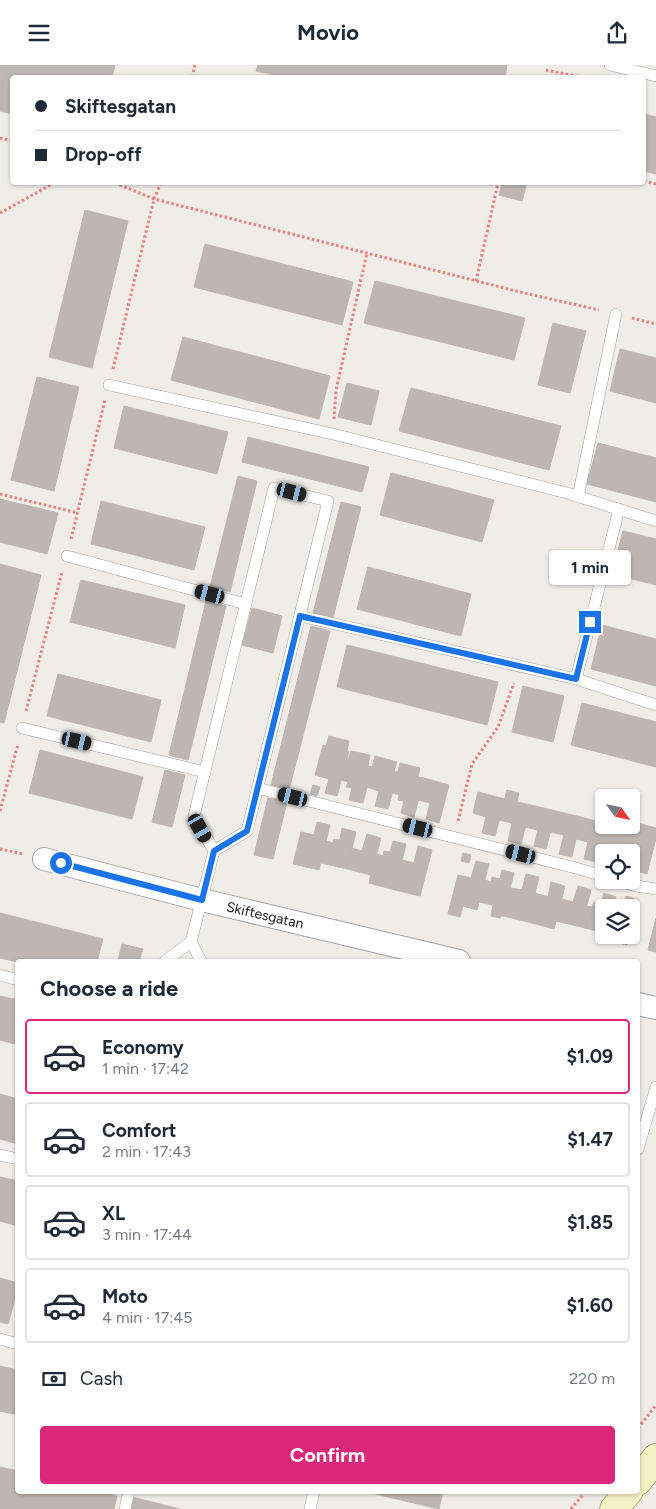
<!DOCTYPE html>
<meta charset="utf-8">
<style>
body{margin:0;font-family:Figtree,sans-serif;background:#f6f6f7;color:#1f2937;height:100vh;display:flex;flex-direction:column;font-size:19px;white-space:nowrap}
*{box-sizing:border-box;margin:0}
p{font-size:16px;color:#747a83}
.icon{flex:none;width:28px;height:28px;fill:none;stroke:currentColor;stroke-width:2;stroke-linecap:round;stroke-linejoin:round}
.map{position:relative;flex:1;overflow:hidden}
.drawer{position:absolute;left:15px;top:894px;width:625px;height:535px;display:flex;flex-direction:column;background:#fff;border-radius:5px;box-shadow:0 1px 4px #0004}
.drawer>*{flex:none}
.banner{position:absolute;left:10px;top:10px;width:636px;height:110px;border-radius:5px;box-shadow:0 1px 4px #0004;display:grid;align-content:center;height:110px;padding:0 25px;background:#fff}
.needle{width:32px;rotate:123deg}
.buttons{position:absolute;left:595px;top:724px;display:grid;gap:10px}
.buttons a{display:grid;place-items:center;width:45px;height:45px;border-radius:5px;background:#fff;box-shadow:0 1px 4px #0004;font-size:25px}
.end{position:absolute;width:22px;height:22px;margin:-11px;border:6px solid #1a73e8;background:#fff;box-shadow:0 0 0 2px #fff}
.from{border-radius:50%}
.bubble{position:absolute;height:35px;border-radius:5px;background:#fff;box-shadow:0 1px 4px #0004;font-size:16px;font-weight:700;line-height:35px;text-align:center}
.car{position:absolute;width:15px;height:30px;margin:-15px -8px;border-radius:6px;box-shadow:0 0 4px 1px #0007;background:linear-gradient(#222 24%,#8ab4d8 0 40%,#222 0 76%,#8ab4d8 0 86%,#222 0)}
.banner b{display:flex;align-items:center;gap:18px;height:48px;font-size:19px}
.banner b+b{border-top:1px solid #e0e1e3}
.banner i{width:12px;height:12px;background:#1f2937}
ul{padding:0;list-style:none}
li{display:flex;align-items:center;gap:15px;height:75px;margin:0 10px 8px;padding:0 15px;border:2px solid #e0e1e3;border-radius:5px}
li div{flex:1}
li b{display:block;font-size:19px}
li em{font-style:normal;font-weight:700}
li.current{border-color:#db2777}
li>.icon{width:45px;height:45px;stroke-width:1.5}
h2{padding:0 25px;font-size:22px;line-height:60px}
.pay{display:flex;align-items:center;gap:12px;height:55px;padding:0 25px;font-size:19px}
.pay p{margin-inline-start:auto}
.primary-button{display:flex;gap:10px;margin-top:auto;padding:10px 25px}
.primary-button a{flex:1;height:58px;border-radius:5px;background:#db2777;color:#fff;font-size:20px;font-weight:700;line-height:58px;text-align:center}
header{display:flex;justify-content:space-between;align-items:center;height:65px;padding:0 25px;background:#fff;font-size:22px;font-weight:700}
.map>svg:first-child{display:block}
</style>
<header><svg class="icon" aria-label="menu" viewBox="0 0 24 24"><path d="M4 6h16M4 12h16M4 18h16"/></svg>Movio<svg class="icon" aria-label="share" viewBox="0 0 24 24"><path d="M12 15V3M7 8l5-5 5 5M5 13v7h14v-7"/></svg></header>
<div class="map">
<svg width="656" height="1444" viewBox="0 0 656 1444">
<rect width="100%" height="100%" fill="#f0ede9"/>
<!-- building -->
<g fill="#beb6b2" stroke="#c1b4ad">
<polygon points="0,0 115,0 112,12 12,12 12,49 0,46"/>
<polygon points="258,0 507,0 505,12 284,12 256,6"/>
<polygon points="644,49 656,52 656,109 644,106"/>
<polygon points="502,118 527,118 522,136 499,130"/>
<polygon points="85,145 128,156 92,303 49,292"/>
<polygon points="205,179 353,217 342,260 194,222"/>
<polygon points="375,216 525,253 514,295 364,258"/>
<polygon points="553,258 586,266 570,328 538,320"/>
<polygon points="183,272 330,311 319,354 171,315"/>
<polygon points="620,284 656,293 656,338 610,326"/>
<polygon points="37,312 79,322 54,426 11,415"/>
<polygon points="347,318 379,326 371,360 338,352"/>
<polygon points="411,323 561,361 549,405 399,366"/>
<polygon points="124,341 228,367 217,409 114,383"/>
<polygon points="248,372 369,402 362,427 242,397"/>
<polygon points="598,378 656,393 656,437 587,419"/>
<polygon points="391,408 494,435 482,477 380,450"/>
<polygon points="238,411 257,416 230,527 210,522"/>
<polygon points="0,434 58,448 47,489 0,477"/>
<polygon points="101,436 205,462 194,505 91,479"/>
<polygon points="341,437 361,442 333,553 313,548"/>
<polygon points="623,466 656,474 656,520 612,509"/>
<polygon points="0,499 41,510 4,658 0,657"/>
<polygon points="368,502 471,529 461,571 357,544"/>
<polygon points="81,515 185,540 175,583 70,557"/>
<polygon points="206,536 226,541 188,695 169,690"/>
<polygon points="252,543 282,551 273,588 242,580"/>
<polygon points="602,560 656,574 656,621 591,604"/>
<polygon points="311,561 330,566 289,725 271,720"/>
<polygon points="347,580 498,617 487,660 337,622"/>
<polygon points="58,609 161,635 151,677 47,651"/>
<polygon points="523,621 564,631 553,677 512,667"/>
<polygon points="582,638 656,657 656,702 571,680"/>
<polygon points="329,671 349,676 347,686 349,687 337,731 325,728 329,714 315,710 323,680 326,681"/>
<polygon points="40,685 143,712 132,754 29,728"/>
<polygon points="351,686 370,690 368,701 372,702 363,738 349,735 352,723 346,722 348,717 341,715 346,695 348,695"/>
<polygon points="375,691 397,697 394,706 398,707 388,744 375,741 379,726 367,722"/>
<polygon points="400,698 420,703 418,712 424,713 414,752 401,748 404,736 398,735 399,730 393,728"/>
<polygon points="165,705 185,710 172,762 152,757"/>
<polygon points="424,713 449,720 439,758 426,754 430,738 418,735"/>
<polygon points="313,720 320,722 317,731 310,729"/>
<polygon points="507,725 519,728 517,737 531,740 521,779 508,776 512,758 499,755"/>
<polygon points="478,727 505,734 495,771 482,768 486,752 473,748"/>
<polygon points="268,733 287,737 273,794 254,790"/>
<polygon points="531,740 556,746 546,784 534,781 538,765 525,762"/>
<polygon points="556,746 581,752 572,792 559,789 564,770 550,767"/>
<polygon points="581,752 604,758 604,760 606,760 596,797 584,794 588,777 576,774"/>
<polygon points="317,757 330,760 319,805 293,799 301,767 314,770"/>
<polygon points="634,757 656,763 656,773 647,809 635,806 637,796 631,794 631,788 627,788"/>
<polygon points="606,760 613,760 632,764 627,788 612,788 614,782 601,779"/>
<polygon points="342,763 356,767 347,804 321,798 326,776 333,778 334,774 340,775"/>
<polygon points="367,769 381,773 371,810 347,804 352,783 362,786"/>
<polygon points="393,776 406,779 395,825 369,818 376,789 383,791 384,786 390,787"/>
<polygon points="418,781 432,785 420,831 395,825 402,795 414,798"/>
<polygon points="463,788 471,790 469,798 461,796"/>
<polygon points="476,796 489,799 477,845 463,841 460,852 448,849 458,810 471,813"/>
<polygon points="502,805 514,808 503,851 501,851 500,853 491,851 493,840 479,837 485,815 491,817 492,812 500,814"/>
<polygon points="526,809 539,812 528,857 503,851 511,823 522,825"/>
<polygon points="551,817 565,821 554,864 528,857 535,828 548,832"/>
<polygon points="578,821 591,825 581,862 556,856 562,834 573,837"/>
<polygon points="604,828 616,832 614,842 604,842 604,868 581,862 586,841 592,842 594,837 601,839"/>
<polygon points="626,831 639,835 631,863 631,842 623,842"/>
<polygon points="0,848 103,874 97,896 18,897 0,893"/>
<polygon points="656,853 656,887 648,885"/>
<polygon points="607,870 629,870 627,880 605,874"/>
<polygon points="122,879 143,884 139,896 118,896"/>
<polygon points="0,931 18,935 18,980 0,975"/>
<polygon points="0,1029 18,1034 18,1079 0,1074"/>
<polygon points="0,1112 18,1116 18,1161 0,1156"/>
<polygon points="0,1213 18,1218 18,1223 8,1259 0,1257"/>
<polygon points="0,1301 18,1305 18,1350 0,1346"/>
<polygon points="0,1402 18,1406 18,1426 98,1426 117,1431 114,1444 0,1444"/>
<polygon points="363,1426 443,1426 439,1444"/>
<polygon points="132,1432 180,1444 129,1444"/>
</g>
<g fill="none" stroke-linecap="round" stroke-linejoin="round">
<!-- lane casing -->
<g stroke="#a2a2a2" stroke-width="12">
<g id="lane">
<polyline points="610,0 656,11"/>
<polyline points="109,320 333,369 567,428 656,456"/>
<polyline points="578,432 616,249"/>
<polyline points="619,444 576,614 656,640"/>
<polyline points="67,491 246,539"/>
<polyline points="300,551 576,614"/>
<polyline points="22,663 205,707"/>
<polyline points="257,723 572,802 604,811"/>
<polyline points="616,815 636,821 656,824"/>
<polyline points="165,896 191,877"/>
<polyline points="201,896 191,877 214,786 194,751 274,423 328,436 247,766 214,786"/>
<polyline points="0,910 18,915"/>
<polyline points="638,1084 656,1022"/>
<polyline points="0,1090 18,1094"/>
<polyline points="0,1274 18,1279"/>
<polyline points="125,1444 129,1426"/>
<polyline points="310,1444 314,1426"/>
</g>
</g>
<!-- street casing -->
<g stroke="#a2a2a2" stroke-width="24">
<g id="street">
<polyline points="44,794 202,835 459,896"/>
<polyline points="638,939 656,943"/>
</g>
</g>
<!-- secondary casing -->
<g stroke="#6d6f11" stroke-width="29">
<g id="secondary">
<polyline points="638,1416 656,1393"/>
<polyline points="614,1444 629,1426"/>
</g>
</g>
<!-- path -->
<g stroke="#ec807f" stroke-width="3" stroke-dasharray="2.5 2.5" stroke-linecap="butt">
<polyline points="546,5 580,12"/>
<polyline points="192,12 195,0"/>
<polyline points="0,73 12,76"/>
<polyline points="644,116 656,119"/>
<polyline points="115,118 154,134 520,227 599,245"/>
<polyline points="0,148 54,118"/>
<polyline points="476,216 498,118"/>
<polyline points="632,253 656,259"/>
<polyline points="113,304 154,134 161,118"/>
<polyline points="334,354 336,325 367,188"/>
<polyline points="0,429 78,448"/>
<polyline points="71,474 105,335"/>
<polyline points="26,646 62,507"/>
<polyline points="0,746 18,679"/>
<polyline points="458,756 472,699 498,662 514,618"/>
<polyline points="0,784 23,789"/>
<polyline points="638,1363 656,1340"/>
<polyline points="571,1444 586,1426"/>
</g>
<!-- lane -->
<use href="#lane" stroke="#fff" stroke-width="11"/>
<!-- street -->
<use href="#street" stroke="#fff" stroke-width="22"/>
<!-- secondary -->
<use href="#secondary" stroke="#f4f2c4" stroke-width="28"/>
</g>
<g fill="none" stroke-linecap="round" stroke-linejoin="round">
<!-- route -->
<polyline stroke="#1a73e8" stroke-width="6" points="61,798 202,835 214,786 247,766 300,551 576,614 590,557"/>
</g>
<g text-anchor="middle" stroke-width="5" stroke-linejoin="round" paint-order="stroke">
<!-- street labels -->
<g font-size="14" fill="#212121" stroke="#fff">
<text transform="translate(265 850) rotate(13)" y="5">Skiftesgatan</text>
</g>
</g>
</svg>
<div class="buttons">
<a><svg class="needle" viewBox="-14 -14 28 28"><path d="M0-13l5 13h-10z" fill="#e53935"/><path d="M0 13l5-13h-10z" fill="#747a83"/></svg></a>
<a><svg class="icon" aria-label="locate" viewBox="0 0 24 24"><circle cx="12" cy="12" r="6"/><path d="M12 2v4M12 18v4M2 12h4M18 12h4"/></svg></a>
<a><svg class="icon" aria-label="layers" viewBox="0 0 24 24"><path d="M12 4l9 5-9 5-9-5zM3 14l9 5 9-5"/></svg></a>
</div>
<i class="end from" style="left:61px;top:798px"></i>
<i class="end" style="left:590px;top:557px"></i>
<div class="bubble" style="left:549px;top:485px;width:82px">1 min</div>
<i class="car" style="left:292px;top:427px;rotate:104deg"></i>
<i class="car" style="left:210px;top:529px;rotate:285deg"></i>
<i class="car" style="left:77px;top:676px;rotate:103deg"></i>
<i class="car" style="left:293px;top:732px;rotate:284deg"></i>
<i class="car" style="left:200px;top:763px;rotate:150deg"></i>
<i class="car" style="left:418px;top:763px;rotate:284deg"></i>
<i class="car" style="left:521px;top:789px;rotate:284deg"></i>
<div class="banner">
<b><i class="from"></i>Skiftesgatan</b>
<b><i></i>Drop-off</b>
</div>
<section class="drawer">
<h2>Choose a ride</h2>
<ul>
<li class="current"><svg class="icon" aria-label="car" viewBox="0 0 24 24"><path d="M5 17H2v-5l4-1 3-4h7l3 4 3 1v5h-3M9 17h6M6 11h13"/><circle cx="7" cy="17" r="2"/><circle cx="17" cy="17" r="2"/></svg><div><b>Economy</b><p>1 min · 17:42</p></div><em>$1.09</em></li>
<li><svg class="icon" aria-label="car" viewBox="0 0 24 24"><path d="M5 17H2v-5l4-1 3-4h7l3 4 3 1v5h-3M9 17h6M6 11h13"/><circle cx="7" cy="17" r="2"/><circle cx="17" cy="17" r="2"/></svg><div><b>Comfort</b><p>2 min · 17:43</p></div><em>$1.47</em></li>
<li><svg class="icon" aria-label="car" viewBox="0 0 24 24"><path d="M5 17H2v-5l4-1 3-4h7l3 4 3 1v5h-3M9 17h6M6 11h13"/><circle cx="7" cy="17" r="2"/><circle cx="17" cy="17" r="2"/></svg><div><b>XL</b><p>3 min · 17:44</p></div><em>$1.85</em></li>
<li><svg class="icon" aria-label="car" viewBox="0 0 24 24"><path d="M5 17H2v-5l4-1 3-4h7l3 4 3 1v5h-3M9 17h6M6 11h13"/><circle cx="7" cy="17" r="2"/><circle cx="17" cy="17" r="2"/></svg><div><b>Moto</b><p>4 min · 17:45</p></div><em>$1.60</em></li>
</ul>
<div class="pay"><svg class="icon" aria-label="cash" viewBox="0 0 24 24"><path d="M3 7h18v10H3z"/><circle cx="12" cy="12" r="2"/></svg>Cash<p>220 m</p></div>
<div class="primary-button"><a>Confirm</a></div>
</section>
</div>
